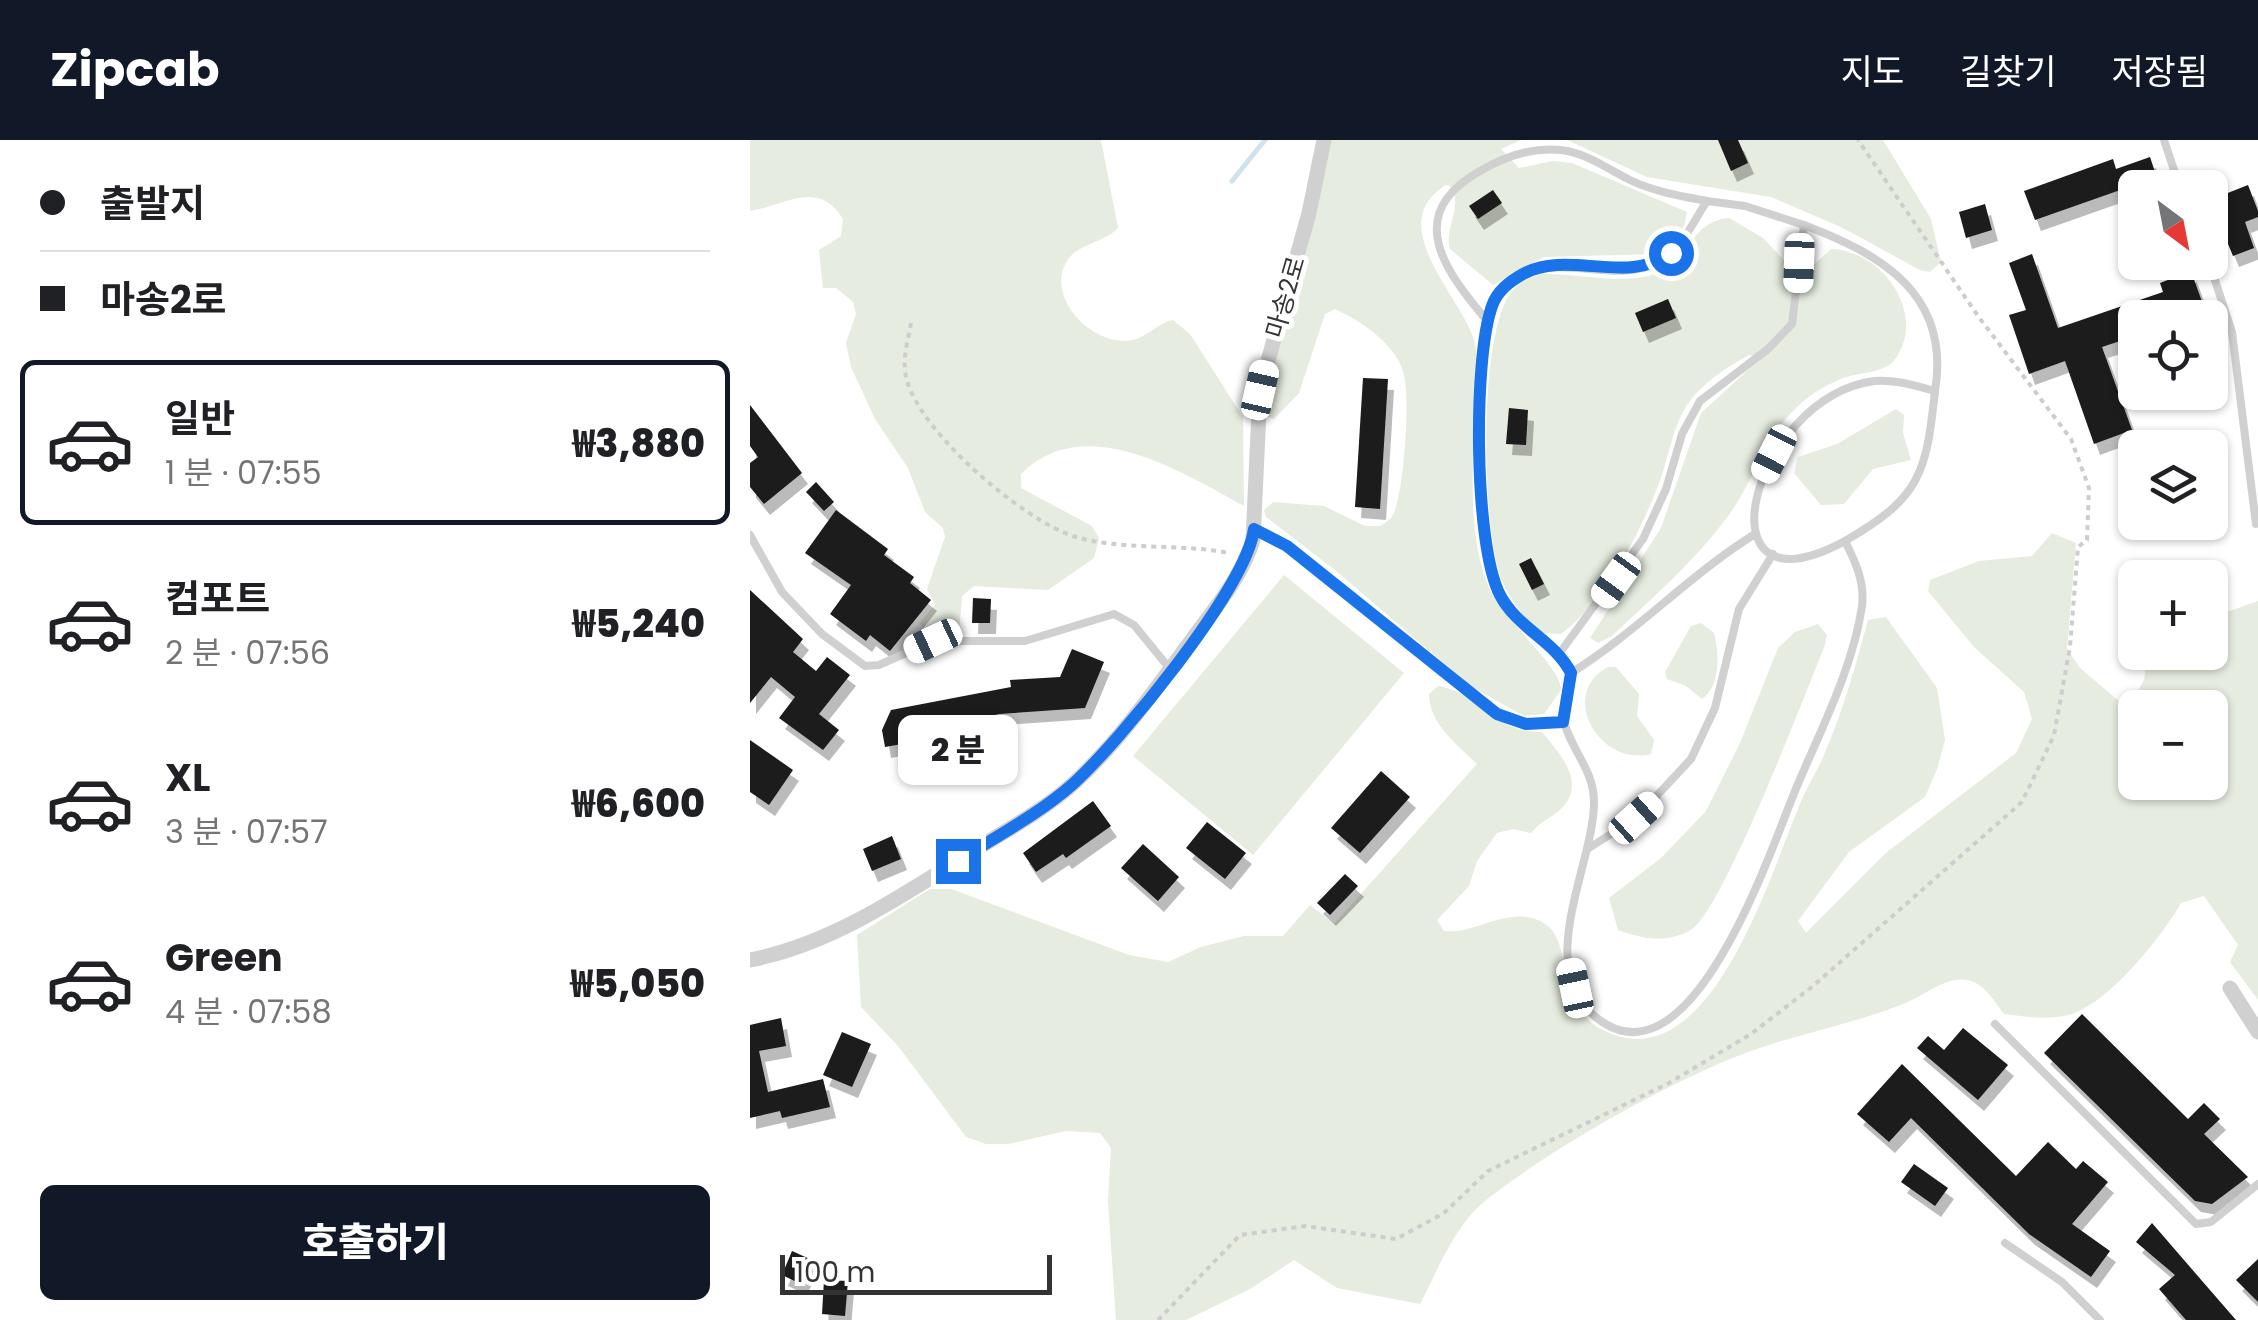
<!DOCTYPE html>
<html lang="ko">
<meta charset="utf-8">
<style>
body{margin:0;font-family:Poppins,"Noto Sans KR",sans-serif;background:#f6f6f6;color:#202124;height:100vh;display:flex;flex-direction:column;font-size:38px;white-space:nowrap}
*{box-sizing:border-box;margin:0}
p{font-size:32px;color:#757577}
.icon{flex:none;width:55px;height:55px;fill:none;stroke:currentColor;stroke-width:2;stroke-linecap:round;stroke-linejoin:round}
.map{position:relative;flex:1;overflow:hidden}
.details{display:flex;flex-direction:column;background:#fff;width:750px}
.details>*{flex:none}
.top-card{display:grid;align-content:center;height:220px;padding:0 40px;background:#fff}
.needle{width:65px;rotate:148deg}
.fabs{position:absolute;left:1368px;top:30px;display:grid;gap:20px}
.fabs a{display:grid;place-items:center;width:110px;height:110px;border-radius:15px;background:#fff;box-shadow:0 2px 8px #0004;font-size:50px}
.scale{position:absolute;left:30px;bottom:25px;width:272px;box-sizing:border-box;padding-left:10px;border:5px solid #333;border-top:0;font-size:28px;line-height:35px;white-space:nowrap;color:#333;-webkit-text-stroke:8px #fff;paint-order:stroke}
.end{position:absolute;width:45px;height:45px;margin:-22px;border:12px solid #1a73e8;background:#fff;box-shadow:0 0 0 5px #fff}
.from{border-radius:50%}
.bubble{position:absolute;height:70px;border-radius:15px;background:#fff;box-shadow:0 2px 8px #0004;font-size:32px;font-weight:800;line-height:70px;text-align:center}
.car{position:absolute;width:30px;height:60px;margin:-30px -15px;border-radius:12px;box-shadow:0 0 8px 2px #0007;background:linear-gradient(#fff 24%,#345 0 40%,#fff 0 76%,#345 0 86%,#fff 0)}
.top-card b{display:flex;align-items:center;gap:35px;height:95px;font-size:38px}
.top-card b+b{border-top:2px solid #e0e0e0}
.top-card i{width:25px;height:25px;background:#202124}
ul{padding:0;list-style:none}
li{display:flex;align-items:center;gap:30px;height:165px;margin:0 20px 15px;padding:0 20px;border:5px solid transparent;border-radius:15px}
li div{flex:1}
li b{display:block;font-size:38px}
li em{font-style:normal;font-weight:800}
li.on{border-color:#111827}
li>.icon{width:90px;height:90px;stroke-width:1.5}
.primary-button{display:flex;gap:20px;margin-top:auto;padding:20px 40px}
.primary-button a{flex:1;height:115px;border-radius:15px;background:#111827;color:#fff;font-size:40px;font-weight:800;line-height:115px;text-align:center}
header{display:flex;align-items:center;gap:60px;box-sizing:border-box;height:140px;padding:0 50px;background:#111827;color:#fff}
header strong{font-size:48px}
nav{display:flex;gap:55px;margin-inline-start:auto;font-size:35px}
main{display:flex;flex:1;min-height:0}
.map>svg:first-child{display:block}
</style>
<header>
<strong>Zipcab</strong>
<nav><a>지도</a><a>길찾기</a><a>저장됨</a></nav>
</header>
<main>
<section class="details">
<div class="top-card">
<b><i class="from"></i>출발지</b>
<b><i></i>마송2로</b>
</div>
<ul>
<li class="on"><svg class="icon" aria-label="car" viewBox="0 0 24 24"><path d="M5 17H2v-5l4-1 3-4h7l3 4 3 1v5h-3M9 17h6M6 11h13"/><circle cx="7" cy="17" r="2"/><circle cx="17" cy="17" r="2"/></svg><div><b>일반</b><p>1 분 · 07:55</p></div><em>₩3,880</em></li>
<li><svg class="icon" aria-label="car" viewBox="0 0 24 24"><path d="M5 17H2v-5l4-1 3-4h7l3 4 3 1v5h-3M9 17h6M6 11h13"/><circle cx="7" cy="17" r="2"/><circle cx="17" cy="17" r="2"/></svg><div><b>컴포트</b><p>2 분 · 07:56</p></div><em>₩5,240</em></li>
<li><svg class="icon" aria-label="car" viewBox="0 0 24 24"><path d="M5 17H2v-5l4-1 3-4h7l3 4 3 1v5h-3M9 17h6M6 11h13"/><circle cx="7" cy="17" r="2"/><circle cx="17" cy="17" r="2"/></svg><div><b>XL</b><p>3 분 · 07:57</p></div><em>₩6,600</em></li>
<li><svg class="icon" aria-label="car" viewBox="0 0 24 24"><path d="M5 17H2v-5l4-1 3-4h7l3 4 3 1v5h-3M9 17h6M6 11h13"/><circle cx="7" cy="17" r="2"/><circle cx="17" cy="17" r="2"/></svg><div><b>Green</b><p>4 분 · 07:58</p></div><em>₩5,050</em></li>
</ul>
<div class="primary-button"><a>호출하기</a></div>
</section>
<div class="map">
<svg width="1508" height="1180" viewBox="0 0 1508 1180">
<defs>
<filter id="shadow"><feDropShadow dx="6" dy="11" stdDeviation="0" flood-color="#0004"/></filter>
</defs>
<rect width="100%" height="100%" fill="#fff"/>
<!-- green -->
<g fill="#e6ecdf" fill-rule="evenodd">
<path d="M0 0H351L368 88C354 103 327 104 317 121 294 158 344 208 382 200 398 197 407 183 423 180L440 194 493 277 494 366C432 332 334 270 271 334V348L342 386 349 398 344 418 298 450 224 446 212 456 209 492 177 493 169 483 185 465 177 449 195 397 193 388 175 372 158 328 125 279 101 227 96 203 106 174 103 162 86 148H73L69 110 91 96 93 79C68 38 34 66 0 71Z"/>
<path d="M581 0H771L751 9 769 28 802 21 822 23 937 72 934 86 908 114 794 117 743 145 700 109C694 89 711 72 703 48L696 45C632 84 711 156 724 200 729 219 726 242 725 262 724 322 715 396 741 452 755 481 812 528 811 550L794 574 774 576 722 547 585 430 516 377 514 370 523 362 574 366 615 386H630C637 382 643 378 645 370 654 345 661 255 653 231 644 203 610 180 585 169L575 174 549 253 524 279 515 276 521 234 558 105Z"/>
<polygon points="817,0 1133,0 1181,79 1191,122 1180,132 1170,130 1091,87 1021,57 897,37"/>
<path d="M979 78 1013 98 1045 132 1059 129 1081 109C1131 110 1177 172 1146 218 1136 234 1107 232 1091 239 1074 246 1059 255 1046 268 1013 299 1005 340 978 376 945 421 902 458 862 496L848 503 840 498 911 388 951 273 1010 219 999 215C977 227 954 242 939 262 923 285 919 315 910 341 890 393 856 460 811 494L792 493C774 479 760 460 751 438 732 386 728 199 760 154 768 142 779 138 792 134 828 133 875 146 908 133 939 120 941 81 979 78Z"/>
<polygon points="1146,269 1154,275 1153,293 1161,320 1123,329 1094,364 1071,365 1044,333 1048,317 1087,304"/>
<path d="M1302 393 1326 403 1317 509 1330 528 1370 562 1384 558 1394 540 1398 513 1460 512V478L1508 461V860L1480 822 1488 805 1454 756 1431 763C1412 796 1366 853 1331 870 1309 882 1278 877 1254 874 1244 861 1234 842 1216 840 1195 836 1173 857 1153 864 1101 885 1045 894 993 914 916 943 799 1010 735 1061 704 1086 688 1130 670 1164L587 1148 544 1120 500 1149 436 1180H366L358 1061 361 1008 350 993 316 991 258 1004H236L216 997 148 906 111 867 107 795 188 744 379 815 418 822 451 807 494 796H533L560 765 584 784 727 624C708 605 679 584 679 554L688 546C729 552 743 593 792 592 809 613 837 642 812 668 802 678 790 681 781 693L763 689 747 693 727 721 719 746 687 780 694 791C721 795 752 770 782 778 835 791 791 873 868 896 965 925 1022 729 1050 664 1057 646 1069 629 1076 610 1094 568 1106 524 1118 480L1136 477 1187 548 1195 600 1187 629 1175 657 1099 712 1048 781 1056 793 1137 712 1266 613 1282 579 1274 552 1224 507 1178 451 1180 440 1229 421 1282 416ZM1385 568H1460V642H1385Z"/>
<polygon points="534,435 654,533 503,715 383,616"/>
<path d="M951 483 964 493C969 513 971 546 952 559L936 546 917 539 915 532 941 486Z"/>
<path d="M1068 484 1077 495 1075 505C1056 552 973 769 942 789 919 804 892 799 868 790L859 758 911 718 956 671 990 603 1028 508 1045 492Z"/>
<path d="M858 527H866L889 554 887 576 904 600 901 614C850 627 807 554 858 527Z"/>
</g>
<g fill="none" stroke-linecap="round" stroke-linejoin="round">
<!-- stream -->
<polyline stroke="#cfe2ee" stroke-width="5" points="482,41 515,0"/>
</g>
<!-- building -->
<g fill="#1a1a1a" filter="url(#shadow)">
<polygon points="968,0 988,0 998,23 981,31"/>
<polygon points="1400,17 1409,44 1395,48 1393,42 1285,80 1274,51 1363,19 1366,29"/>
<polygon points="1498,45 1508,71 1508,77 1495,82 1504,108 1483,116 1460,60"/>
<polygon points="743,50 752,63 728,79 719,66"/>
<polygon points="1235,64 1242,90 1216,98 1209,72"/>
<polygon points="1282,114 1308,188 1413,152 1410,143 1441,131 1455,170 1434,178 1385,178 1385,196 1352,207 1382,290 1344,304 1315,221 1279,234 1259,175 1276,170 1259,123"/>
<polygon points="918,159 926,178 893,192 885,173"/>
<polygon points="613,238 638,239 630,369 605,367"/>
<polygon points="0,265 52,333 14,364 0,347 0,323 8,317 0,306"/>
<polygon points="759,268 778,270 776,305 756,304"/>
<polygon points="66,342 84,362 74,371 56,352"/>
<polygon points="86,370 138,409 134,415 164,437 160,443 181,460 140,511 120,495 116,501 80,474 101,445 55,413"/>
<polygon points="781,418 794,444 782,450 769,424"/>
<polygon points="0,450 53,499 43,512 66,531 77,517 100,535 69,574 89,590 73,610 29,578 45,557 21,537 0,563"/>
<polygon points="223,458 241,459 240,483 222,483"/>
<polygon points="322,509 354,522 335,568 249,574 200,586 202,595 135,607 132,590 141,570 261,547 260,540 310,537"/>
<polygon points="0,600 43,630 19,665 0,652"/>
<polygon points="631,631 660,657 610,713 581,688"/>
<polygon points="343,661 361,686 316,718 313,714 286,732 273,713"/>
<polygon points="457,682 496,713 475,739 436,708"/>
<polygon points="142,696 151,719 122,731 113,709"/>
<polygon points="393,704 429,737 408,761 371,728"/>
<polygon points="595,734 608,746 580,775 567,763"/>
<polygon points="1332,874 1438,979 1454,963 1470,979 1454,994 1498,1037 1462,1064 1445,1061 1294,913"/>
<polygon points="31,878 36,906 9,911 18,952 73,939 80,967 32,978 30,971 0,978 0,885"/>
<polygon points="1213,888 1258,925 1228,960 1167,908 1178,896 1194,910"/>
<polygon points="92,892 121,904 102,947 73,935"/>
<polygon points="1152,924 1266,1036 1298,1002 1326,1029 1333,1021 1358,1042 1322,1084 1360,1111 1341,1137 1279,1094 1161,978 1139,1002 1107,974"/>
<polygon points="1164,1024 1198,1048 1185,1066 1151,1042"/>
<polygon points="1402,1083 1453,1142 1486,1180 1436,1180 1409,1149 1425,1135 1386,1102"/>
<polygon points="42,1111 62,1120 51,1144 32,1135"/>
<polygon points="1508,1119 1508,1162 1486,1140"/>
<polygon points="74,1140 98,1141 95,1176 72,1174"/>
</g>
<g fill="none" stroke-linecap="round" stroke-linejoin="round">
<!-- path -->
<g stroke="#cdcdcd" stroke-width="4" stroke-dasharray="5 5" stroke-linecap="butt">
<path d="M161 183C158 201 152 219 156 237 168 291 273 381 326 397 375 411 429 403 479 413"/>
<polyline points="408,1180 490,1095 555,1086 646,1099 694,1073 738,1031 919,943 1001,894 1063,846 1272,662 1304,595 1320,507 1328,407 1337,400 1339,348 1321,299 1228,176 1108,0"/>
</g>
<!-- lane -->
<g stroke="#d0d0d0" stroke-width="8">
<polyline points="1414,0 1430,48"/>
<path d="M1054 85C1133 115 1201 155 1185 251 1166 246 1145 239 1124 241 1001 258 944 483 1095 401 1105 421 1115 442 1112 466 1103 529 1069 593 1045 651 1021 709 938 963 841 873 786 822 844 723 844 662 844 631 823 612 815 585 806 558 835 548 809 514L893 399 916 349 932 294 950 261 1018 209 1042 184Z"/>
<polyline points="1459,122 1482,192 1506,384"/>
<path d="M738 182C695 131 652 75 730 31 754 17 783 7 811 10 837 13 859 30 882 41 906 52 931 56 957 61"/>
<polyline points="505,389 537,406 747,574 776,585 813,581"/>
<polyline points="0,395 32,452 72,494 115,526 129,525 183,501 275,501 364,474 384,485 420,529"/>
<path d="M1095 401C1171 357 1176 334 1185 251"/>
<path d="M809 514C784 497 759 478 747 449 727 401 718 177 757 144 803 106 863 148 911 121 932 109 944 80 957 61L995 66 1054 85"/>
<path d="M821 533C887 492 939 435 1005 394"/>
<polyline points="839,708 886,678 941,619 965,568 989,469 1023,414"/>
<polyline points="1245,884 1446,1084 1461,1082 1508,1044"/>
<polyline points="1255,1103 1312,1142 1350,1180"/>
</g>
<!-- street -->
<g stroke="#d0d0d0" stroke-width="15">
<path d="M0 820C82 804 153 755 223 711 257 690 294 670 324 643 370 601 407 547 444 497 466 467 492 436 503 400L510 250 559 73 574 0"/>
<polyline points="1480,848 1508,892"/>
</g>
</g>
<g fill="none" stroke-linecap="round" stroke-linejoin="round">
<!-- route -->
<path stroke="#1a73e8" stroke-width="12" d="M208 721C247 696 289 674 323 644 370 601 496 449 504 389L537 406 747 574 776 584 813 582 821 533C805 501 767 488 750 455 724 405 723 219 742 166 747 151 759 142 773 134 818 109 877 146 921 113"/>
</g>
<g text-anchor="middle" stroke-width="10" stroke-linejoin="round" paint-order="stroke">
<!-- street labels -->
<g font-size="25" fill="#333" stroke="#fff">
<text transform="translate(535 157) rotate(-74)" y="9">마송2로</text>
</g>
</g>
</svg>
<div class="fabs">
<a><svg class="needle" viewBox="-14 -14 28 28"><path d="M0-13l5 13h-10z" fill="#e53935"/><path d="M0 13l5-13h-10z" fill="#757577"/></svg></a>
<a><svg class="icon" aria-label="locate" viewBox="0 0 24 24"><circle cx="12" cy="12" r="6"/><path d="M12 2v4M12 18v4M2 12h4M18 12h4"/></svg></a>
<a><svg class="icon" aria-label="layers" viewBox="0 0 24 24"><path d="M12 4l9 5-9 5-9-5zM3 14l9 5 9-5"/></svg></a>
<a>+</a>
<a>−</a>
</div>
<div class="scale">100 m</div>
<i class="end from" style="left:921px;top:113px"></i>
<i class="end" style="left:208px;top:721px"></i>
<div class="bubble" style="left:148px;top:575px;width:120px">2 분</div>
<i class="car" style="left:1049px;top:123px;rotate:182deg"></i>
<i class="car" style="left:510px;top:250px;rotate:13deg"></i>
<i class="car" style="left:1024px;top:314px;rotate:207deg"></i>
<i class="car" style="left:866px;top:440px;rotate:216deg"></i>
<i class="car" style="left:183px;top:501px;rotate:245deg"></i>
<i class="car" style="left:886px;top:678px;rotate:48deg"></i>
<i class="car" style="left:825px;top:848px;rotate:348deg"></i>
</div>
</main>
